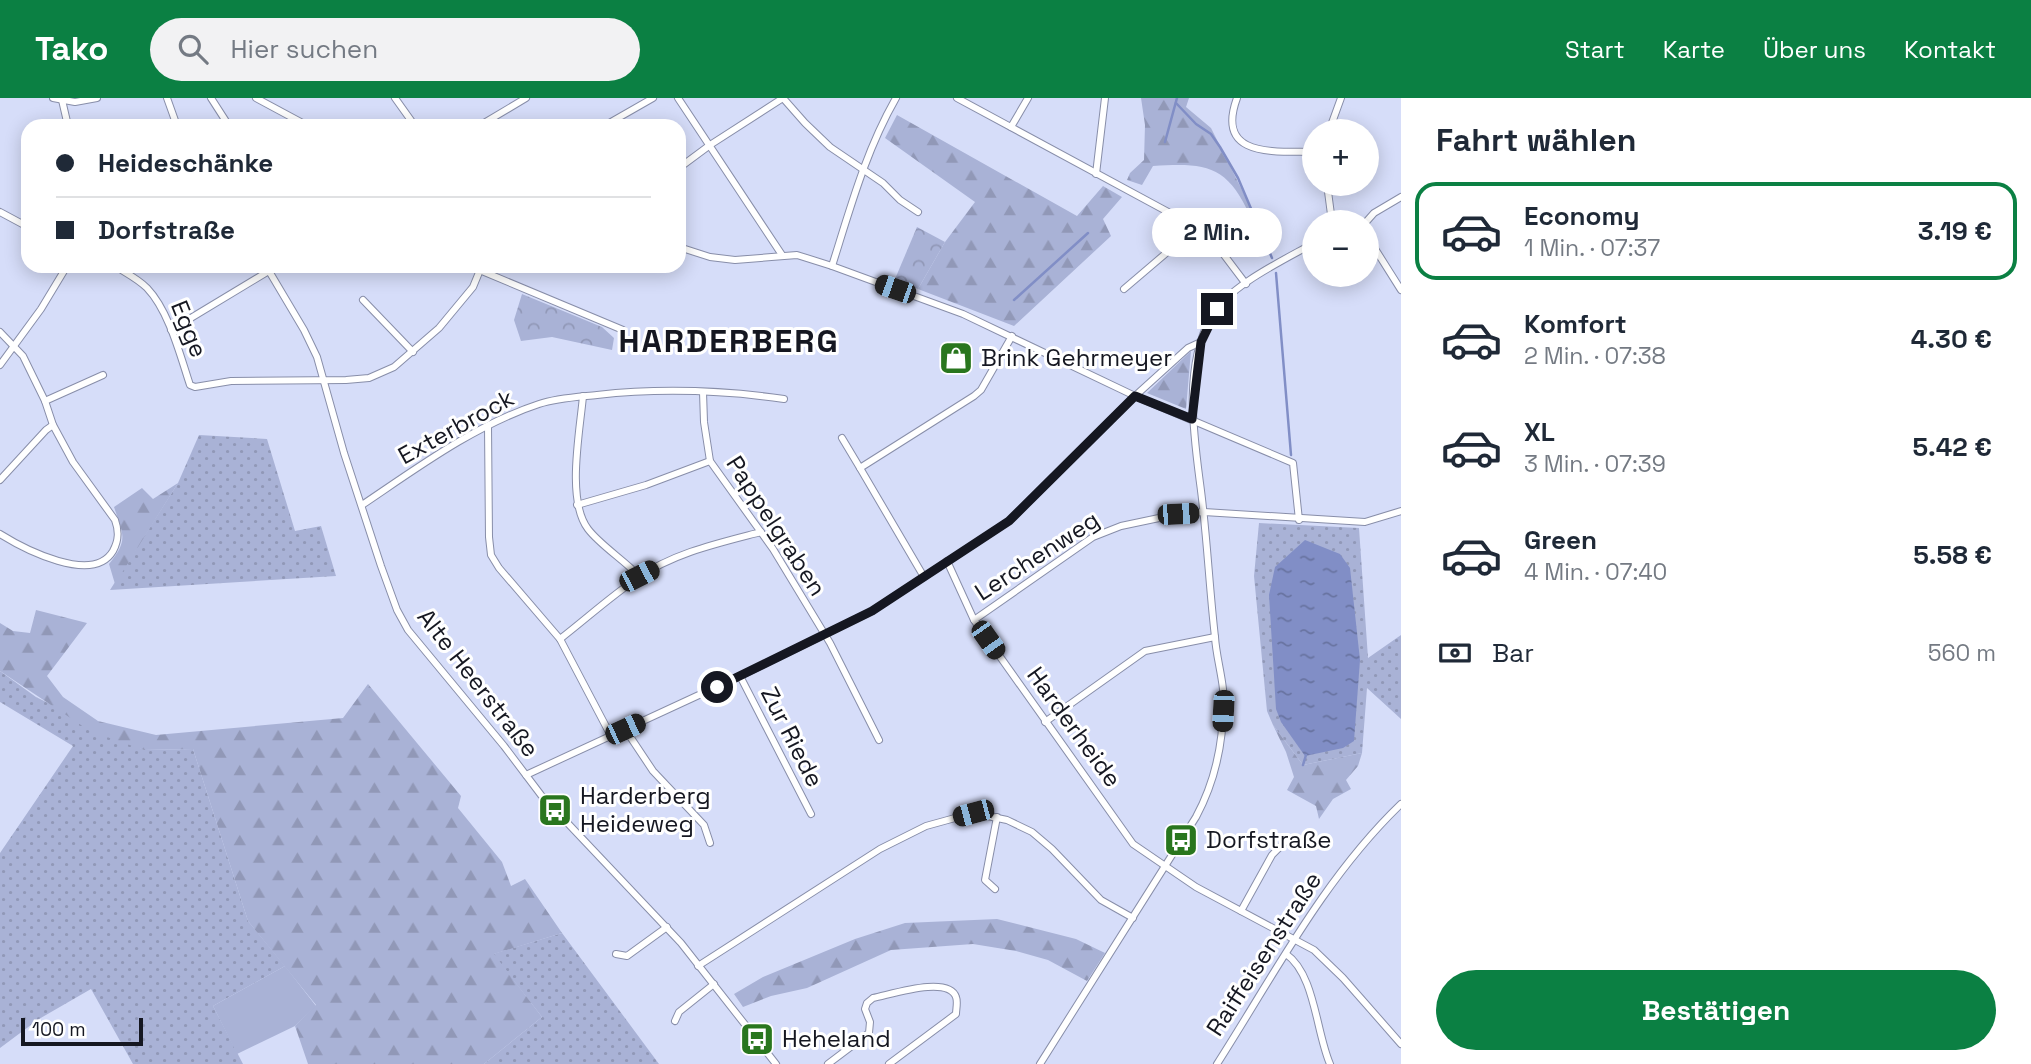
<!DOCTYPE html>
<html lang="de">
<meta charset="utf-8">
<style>
body{margin:0;font-family:"Space Grotesk",sans-serif;background:#f2f2f3;color:#1f2937;height:100vh;display:flex;flex-direction:column;font-size:26px;white-space:nowrap}
*{box-sizing:border-box;margin:0}
p{font-size:23px;color:#747a83}
.icon{flex:none;width:38px;height:38px;fill:none;stroke:currentColor;stroke-width:2;stroke-linecap:round;stroke-linejoin:round}
.map{position:relative;flex:1;overflow:hidden}
.side{display:flex;flex-direction:column;background:#fff;width:630px}
.side>*{flex:none}
.top-card{position:absolute;left:21px;top:21px;width:665px;height:154px;border-radius:21px;box-shadow:0 4px 18px #0003;display:grid;align-content:center;height:154px;padding:0 35px;background:#fff}
.fabs{position:absolute;left:1302px;top:21px;display:grid;gap:14px}
.fabs a{display:grid;place-items:center;width:77px;height:77px;border-radius:50%;background:#fff;box-shadow:0 4px 18px #0003;font-size:35px}
.scale{position:absolute;left:21px;bottom:18px;width:122px;box-sizing:border-box;padding-left:7px;border:4px solid #151721;border-top:0;font-size:19px;line-height:24px;white-space:nowrap;color:#151721;-webkit-text-stroke:5px #fff;paint-order:stroke}
.end{position:absolute;width:32px;height:32px;margin:-16px;border:9px solid #151721;background:#fff;box-shadow:0 0 0 4px #fff}
.from{border-radius:50%}
.bubble{position:absolute;height:49px;border-radius:24px;background:#fff;box-shadow:0 4px 18px #0003;font-size:23px;font-weight:600;line-height:49px;text-align:center}
.car{position:absolute;width:21px;height:42px;margin:-21px -10px;border-radius:9px;box-shadow:0 0 5px 2px #0007;background:linear-gradient(#222 24%,#8ab4d8 0 40%,#222 0 76%,#8ab4d8 0 86%,#222 0)}
.top-card b{display:flex;align-items:center;gap:24px;height:66px;font-size:26px}
.top-card b+b{border-top:2px solid #e0e1e3}
.top-card i{width:18px;height:18px;background:#1f2937}
ul{padding:0;list-style:none}
li{display:flex;align-items:center;gap:21px;height:98px;margin:0 14px 10px;padding:0 21px;border:4px solid transparent;border-radius:21px}
li div{flex:1}
li b{display:block;font-size:26px}
li em{font-style:normal;font-weight:600}
li.on{border-color:#0b8043}
li>.icon{width:63px;height:63px;stroke-width:1.5}
h2{padding:0 35px;font-size:32px;line-height:84px}
.pay{display:flex;align-items:center;gap:18px;height:77px;padding:0 35px;font-size:26px}
.pay p{margin-inline-start:auto}
.primary-button{display:flex;gap:14px;margin-top:auto;padding:14px 35px}
.primary-button a{flex:1;height:80px;border-radius:42px;background:#0b8043;color:#fff;font-size:28px;font-weight:600;line-height:80px;text-align:center}
header{display:flex;align-items:center;gap:42px;box-sizing:border-box;height:98px;padding:0 35px;background:#0b8043;color:#fff}
header strong{font-size:33px}
nav{display:flex;gap:38px;margin-inline-start:auto;font-size:24px}
.search{width:490px;height:63px;background:#f2f2f3;display:flex;align-items:center;gap:18px;box-sizing:border-box;padding:0 24px;border-radius:38px;color:#747a83;font-size:26px}
main{display:flex;flex:1;min-height:0}
.map>svg:first-child{display:block}
</style>
<header>
<strong>Tako</strong>
<div class="search"><svg class="icon" aria-label="search" viewBox="0 0 24 24"><circle cx="10" cy="10" r="6"/><path d="M15 15l6 6"/></svg>Hier suchen</div>
<nav><a>Start</a><a>Karte</a><a>Über uns</a><a>Kontakt</a></nav>
</header>
<main>
<div class="map">
<svg width="1401" height="966" viewBox="0 0 1401 966">
<defs>
<pattern id="grass-dots" width="8" height="8" patternUnits="userSpaceOnUse" patternTransform="scale(1.75)"><rect width="8" height="8" fill="#a9b2d6"/><path d="M2 2h.1M6 6h.1" fill="none" stroke="#9198b7" stroke-width="1.8" stroke-linecap="round"/></pattern>
<pattern id="forest-firs" width="22" height="20" patternUnits="userSpaceOnUse" patternTransform="scale(1.75)"><rect width="22" height="20" fill="#a9b2d6"/><path d="M5 1l3.5 6h-7zM16 11l3.5 6h-7z" fill="#9198b7"/></pattern>
<pattern id="park-crowns" width="20" height="18" patternUnits="userSpaceOnUse" patternTransform="scale(1.75)"><rect width="20" height="18" fill="#a9b2d6"/><path d="M2 6a3 3 0 1 1 6 0M12 15a3 3 0 1 1 6 0" fill="none" stroke="#9198b7"/></pattern>
<pattern id="water-ripples" width="26" height="14" patternUnits="userSpaceOnUse" patternTransform="scale(1.75)"><rect width="26" height="14" fill="#818ec6"/><path d="M2 4q2-2 4 0t4 0M15 11q2-2 4 0t4 0" fill="none" stroke="#6873a0"/></pattern>
</defs>
<rect width="100%" height="100%" fill="#d6ddf9"/>
<!-- grass -->
<g fill="url(#grass-dots)">
<polygon points="199,337 267,341 295,433 321,428 336,478 110,492 178,385"/>
<polygon points="1259,425 1359,430 1368,560 1401,537 1401,621 1367,590 1362,655 1303,667 1273,627 1267,613 1254,478"/>
<polygon points="0,573 36,599 144,652 193,651 248,823 285,868 213,908 243,966 133,966 91,891 39,921 0,950 0,755 73,648 0,604"/>
<polygon points="562,835 659,966 484,966 542,919 493,856"/>
</g>
<!-- forest -->
<g fill="url(#forest-firs)">
<path d="M1141 0H1189L1186 9 1211 30 1254 116 1250 118C1227 66 1205 65 1153 68L1142 87 1127 82 1130 75 1144 62 1145 27Z"/>
<polygon points="897,17 1077,118 1103,88 1122,99 1103,121 1111,138 1014,228 918,191 945,144 975,104 885,40"/>
<polygon points="1191,253 1186,311 1147,295"/>
<path d="M178 385 115 486 109 466C129 442 123 436 114 409L142 390 153 401Z"/>
<polygon points="36,512 87,525 47,578 63,599 98,623 156,637 343,620 368,586 461,698 458,710 502,764 511,788 525,781 562,835 494,856 542,919 484,966 308,966 295,928 316,907 248,823 193,651 144,652 90,633 0,573 0,525 13,533 30,535"/>
<polygon points="1273,627 1303,667 1362,655 1358,668 1346,682 1351,691 1333,701 1319,721 1316,708 1287,692 1294,679 1286,654"/>
<polygon points="997,821 1076,841 1105,855 1087,883 1048,862 1016,853 973,846 891,852 807,890 771,898 743,909 734,896 763,879 855,841 905,825"/>
</g>
<!-- park -->
<g fill="url(#park-crowns)">
<polygon points="917,129 945,144 918,191 895,181"/>
<polygon points="522,196 602,229 614,240 612,252 552,239 521,243 514,222"/>
</g>
<!-- garden -->
<polygon fill="#a9b2d6" points="285,868 316,908 295,928 237,956 213,908"/>
<!-- water -->
<polygon fill="url(#water-ripples)" points="1305,442 1340,456 1350,470 1360,562 1354,643 1343,650 1305,658 1281,624 1276,611 1269,497 1275,469"/>
<g fill="none" stroke-linecap="round" stroke-linejoin="round">
<!-- stream -->
<g stroke="#818ec6" stroke-width="2.5">
<polyline points="1176,5 1196,26 1211,36 1220,49 1238,80 1272,160"/>
<polyline points="1165,44 1177,0"/>
<polyline points="1276,175 1291,357"/>
<polyline points="1014,202 1088,135"/>
<polyline points="1303,667 1306,657"/>
</g>
<!-- street casing -->
<g stroke="#888ea9" stroke-width="8">
<g id="street">
<polyline points="53,0 75,4 97,0"/>
<polyline points="167,0 177,28"/>
<polyline points="211,0 229,28"/>
<polyline points="256,0 308,28"/>
<polyline points="395,0 415,28"/>
<polyline points="678,0 782,157"/>
<polyline points="783,0 805,25 830,49 883,85 900,102 918,114"/>
<polyline points="957,0 1194,128 1215,145 1246,186"/>
<path d="M1237 0C1215 60 1274 53 1314 54"/>
<polyline points="62,2 68,28"/>
<polyline points="479,28 526,0"/>
<polyline points="604,28 653,0"/>
<polyline points="1011,29 1028,0"/>
<polyline points="1329,33 1341,0"/>
<polyline points="679,70 710,47 783,0"/>
<polyline points="1096,76 1105,0"/>
<polyline points="1327,86 1332,124"/>
<polyline points="0,114 28,129"/>
<polyline points="1366,124 1374,115 1401,99"/>
<polyline points="1367,138 1401,192"/>
<polyline points="679,149 710,159 735,162 797,157 832,168 963,216 1135,298 1293,365 1299,422"/>
<path d="M115 168C126 175 138 181 147 190 169 213 180 257 190 287L195 289 231 283 346 282 369 280 394 269 439 230 473 189 480 172"/>
<polyline points="266,168 304,232 317,259 344,355 381,468 397,512 408,532 504,648 541,697 681,845 776,966"/>
<polyline points="470,168 623,232"/>
<path d="M832 168C850 111 866 52 896 0"/>
<polyline points="1124,191 1178,145 1194,128"/>
<polyline points="363,202 413,254"/>
<polyline points="171,232 277,168"/>
<path d="M0 234 23 258 45 303 53 327 73 364 115 422C119 433 119 442 113 453 93 487 24 451 0 436"/>
<polyline points="0,267 41,211 67,168"/>
<polyline points="703,294 704,324 710,363 773,451 830,545 879,642"/>
<path d="M583 298C580 333 566 402 588 431 600 447 624 462 639 478"/>
<polyline points="45,303 103,277"/>
<polyline points="488,328 489,439 491,457 499,470 560,541 611,638"/>
<polyline points="842,340 860,370"/>
<polyline points="0,382 46,332 53,327"/>
<path d="M362 407C417 370 475 327 539 306 557 300 578 299 597 297 660 290 721 292 784 301"/>
<polyline points="577,407 646,387 710,363"/>
<polyline points="947,463 974,522 1133,746 1196,789 1314,852 1343,880 1401,946"/>
<polyline points="924,479 860,370 974,298 981,292 1012,238"/>
<polyline points="974,522 1093,439 1121,428 1178,416 1204,414 1365,424 1401,413"/>
<path d="M560 541C586 521 611 498 638 480 673 455 719 445 761 434"/>
<polyline points="740,578 811,716"/>
<polyline points="1045,624 1145,553 1215,539"/>
<polyline points="625,631 653,673 704,727 710,745"/>
<polyline points="526,677 740,578 872,513 1009,423 1135,298 1188,250 1201,244"/>
<polyline points="995,791 985,782 997,719"/>
<polyline points="1241,813 1272,757 1285,744"/>
<polyline points="616,856 627,858 667,829"/>
<path d="M1286 856C1315 876 1316 934 1330 966"/>
<polyline points="698,868 880,751 926,728 973,715 1007,722 1032,734 1052,751 1101,802 1133,820"/>
<polyline points="675,923 679,914 714,886"/>
<path d="M828 966 869 935 870 924 865 911 867 905 873 900C890 897 948 877 956 899 958 904 956 911 956 916L889 966"/>
<path d="M1040 966 1196 719C1217 680 1225 636 1223 591 1221 573 1216 556 1215 539 1209 487 1207 436 1200 385 1193 332 1184 268 1211 219 1228 188 1284 162 1314 145"/>
<path d="M1217 966C1274 877 1324 780 1401 706"/>
</g>
</g>
<!-- street -->
<use href="#street" stroke="#fff" stroke-width="6"/>
</g>
<g fill="none" stroke-linecap="round" stroke-linejoin="round">
<!-- route -->
<polyline stroke="#151721" stroke-width="9" points="717,589 872,513 1009,423 1135,298 1192,321 1201,244 1217,211"/>
</g>
<!-- icons -->
<defs>
<g id="shop-square" transform="scale(1.75)"><rect x="-9" y="-9" width="18" height="18" rx="4" fill="#29761e" stroke="#fff"/><path d="M-5-2.5h2.3a2.7 3.5 0 0 1 5.4 0H5L5.5 6h-11ZM-1.5-2.5h3a1.5 2.3 0 0 0-3 0Z" fill="#fff"/></g>
<g id="bus-square" transform="scale(1.75)"><rect x="-9" y="-9" width="18" height="18" rx="4" fill="#29761e" stroke="#fff"/><path d="M-5-6H5V4H4V6H2V4H-2V6H-4V4H-5ZM-3.5-4V0h7V-4ZM-3.5 1.2v1.5H-2V1.2ZM2 1.2v1.5H3.5V1.2Z" fill="#fff"/></g>
</defs>
<g fill-rule="evenodd">
<use href="#shop-square" x="956" y="260"/>
<use href="#bus-square" x="555" y="712"/>
<use href="#bus-square" x="1181" y="742"/>
<use href="#bus-square" x="757" y="941"/>
</g>
<g text-anchor="middle" stroke-width="6" stroke-linejoin="round" paint-order="stroke">
<!-- street labels -->
<g font-size="24" fill="#151721" stroke="#fff">
<text transform="translate(189 231) rotate(68)" y="8">Egge</text>
<text transform="translate(456 329) rotate(-29)" y="8">Exterbrock</text>
<text transform="translate(776 428) rotate(57)" y="8">Pappelgraben</text>
<text transform="translate(1037 458) rotate(-33)" y="8">Lerchenweg</text>
<text transform="translate(478 585) rotate(52)" y="8">Alte Heerstraße</text>
<text transform="translate(1074 629) rotate(54)" y="8">Harderheide</text>
<text transform="translate(792 639) rotate(63)" y="8">Zur Riede</text>
<text transform="translate(1264 856) rotate(-57)" y="8">Raiffeisenstraße</text>
</g>
<!-- poi labels -->
<g font-size="24" fill="#151721" stroke="#fff" text-anchor="start">
<text x="981" y="268">Brink Gehrmeyer</text>
<text x="580" y="706">Harderberg<tspan x="580" dy="28">Heideweg</tspan></text>
<text x="1206" y="750">Dorfstraße</text>
<text x="782" y="949">Heheland</text>
</g>
<!-- district labels -->
<g font-size="32" font-weight="bold" letter-spacing="2" fill="#151721" stroke="#fff">
<text x="729" y="254">HARDERBERG</text>
</g>
</g>
</svg>
<div class="fabs">
<a>+</a>
<a>−</a>
</div>
<div class="scale">100 m</div>
<i class="end from" style="left:717px;top:589px"></i>
<i class="end" style="left:1217px;top:211px"></i>
<div class="bubble" style="left:1152px;top:110px;width:130px">2 Min.</div>
<i class="car" style="left:895px;top:191px;rotate:289deg"></i>
<i class="car" style="left:1178px;top:416px;rotate:87deg"></i>
<i class="car" style="left:639px;top:478px;rotate:63deg"></i>
<i class="car" style="left:988px;top:542px;rotate:145deg"></i>
<i class="car" style="left:1223px;top:613px;rotate:183deg"></i>
<i class="car" style="left:625px;top:631px;rotate:65deg"></i>
<i class="car" style="left:973px;top:715px;rotate:255deg"></i>
<div class="top-card">
<b><i class="from"></i>Heideschänke</b>
<b><i></i>Dorfstraße</b>
</div>
</div>
<section class="side">
<h2>Fahrt wählen</h2>
<ul>
<li class="on"><svg class="icon" aria-label="car" viewBox="0 0 24 24"><path d="M5 17H2v-5l4-1 3-4h7l3 4 3 1v5h-3M9 17h6M6 11h13"/><circle cx="7" cy="17" r="2"/><circle cx="17" cy="17" r="2"/></svg><div><b>Economy</b><p>1 Min. · 07:37</p></div><em>3.19 €</em></li>
<li><svg class="icon" aria-label="car" viewBox="0 0 24 24"><path d="M5 17H2v-5l4-1 3-4h7l3 4 3 1v5h-3M9 17h6M6 11h13"/><circle cx="7" cy="17" r="2"/><circle cx="17" cy="17" r="2"/></svg><div><b>Komfort</b><p>2 Min. · 07:38</p></div><em>4.30 €</em></li>
<li><svg class="icon" aria-label="car" viewBox="0 0 24 24"><path d="M5 17H2v-5l4-1 3-4h7l3 4 3 1v5h-3M9 17h6M6 11h13"/><circle cx="7" cy="17" r="2"/><circle cx="17" cy="17" r="2"/></svg><div><b>XL</b><p>3 Min. · 07:39</p></div><em>5.42 €</em></li>
<li><svg class="icon" aria-label="car" viewBox="0 0 24 24"><path d="M5 17H2v-5l4-1 3-4h7l3 4 3 1v5h-3M9 17h6M6 11h13"/><circle cx="7" cy="17" r="2"/><circle cx="17" cy="17" r="2"/></svg><div><b>Green</b><p>4 Min. · 07:40</p></div><em>5.58 €</em></li>
</ul>
<div class="pay"><svg class="icon" aria-label="cash" viewBox="0 0 24 24"><path d="M3 7h18v10H3z"/><circle cx="12" cy="12" r="2"/></svg>Bar<p>560 m</p></div>
<div class="primary-button"><a>Bestätigen</a></div>
</section>
</main>
